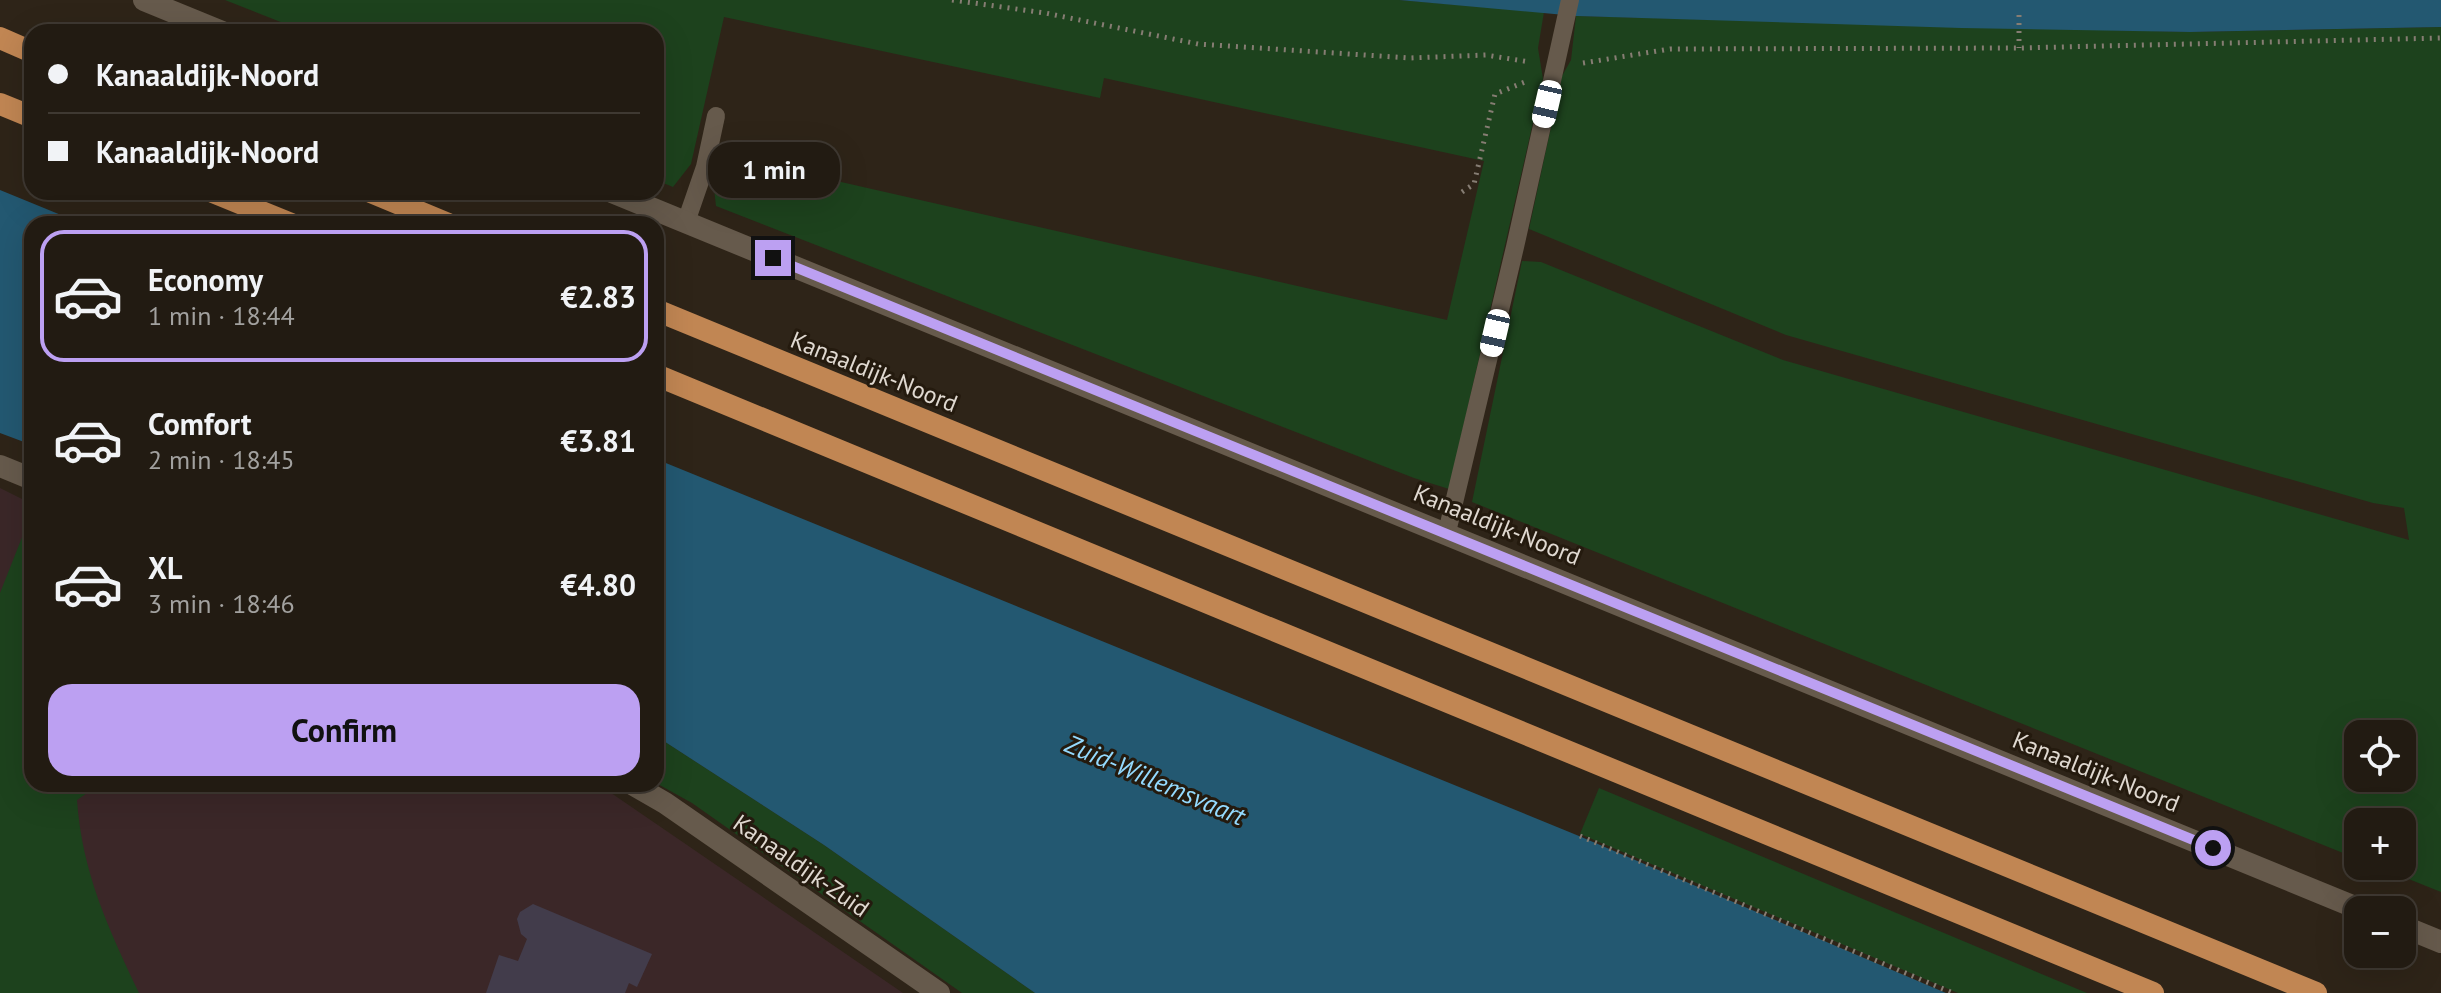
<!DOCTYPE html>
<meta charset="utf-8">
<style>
body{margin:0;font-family:"PT Sans",sans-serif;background:#2a241b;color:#f1f3f6;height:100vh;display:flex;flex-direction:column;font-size:30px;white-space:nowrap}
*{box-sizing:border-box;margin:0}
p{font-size:26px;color:#a2a19f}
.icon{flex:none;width:44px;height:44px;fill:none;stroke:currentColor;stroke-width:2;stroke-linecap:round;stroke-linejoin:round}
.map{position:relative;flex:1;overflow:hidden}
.details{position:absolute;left:24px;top:216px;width:640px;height:576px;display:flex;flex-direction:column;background:#221b12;border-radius:24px;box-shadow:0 8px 32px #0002,0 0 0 2px #3f3932}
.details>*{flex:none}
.top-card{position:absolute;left:24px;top:24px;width:640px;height:176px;border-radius:24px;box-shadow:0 8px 32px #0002,0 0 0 2px #3f3932;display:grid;align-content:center;height:176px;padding:0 24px;background:#221b12}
.controls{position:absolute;left:2344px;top:720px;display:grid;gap:16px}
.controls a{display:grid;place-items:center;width:72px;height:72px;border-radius:16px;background:#221b12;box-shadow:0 8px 32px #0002,0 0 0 2px #3f3932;font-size:40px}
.end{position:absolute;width:36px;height:36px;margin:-18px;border:10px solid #bca0f2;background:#111;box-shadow:0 0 0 4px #111}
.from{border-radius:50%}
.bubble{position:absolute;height:56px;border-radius:24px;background:#221b12;box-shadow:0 8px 32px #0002,0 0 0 2px #3f3932;font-size:26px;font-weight:600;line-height:56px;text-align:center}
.car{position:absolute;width:24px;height:48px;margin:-24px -12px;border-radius:10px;box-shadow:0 0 6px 2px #0007;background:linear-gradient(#fff 24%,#345 0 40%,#fff 0 76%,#345 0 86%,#fff 0)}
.top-card b{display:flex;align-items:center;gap:28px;height:76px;font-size:30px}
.top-card b+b{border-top:2px solid #3f3932}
.top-card i{width:20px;height:20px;background:#f1f3f6}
ul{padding:14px 0 0;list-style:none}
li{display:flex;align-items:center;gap:24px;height:132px;margin:0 16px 12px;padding:0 8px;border:4px solid transparent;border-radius:24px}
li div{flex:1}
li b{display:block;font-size:30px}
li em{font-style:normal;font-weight:600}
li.on{border-color:#bca0f2}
li>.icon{width:72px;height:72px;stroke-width:1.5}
.button{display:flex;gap:16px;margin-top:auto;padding:16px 24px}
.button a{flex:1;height:92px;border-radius:24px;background:#bca0f2;color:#111;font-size:32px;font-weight:600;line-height:92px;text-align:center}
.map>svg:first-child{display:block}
</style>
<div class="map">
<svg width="2441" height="993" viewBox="0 0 2441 993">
<rect width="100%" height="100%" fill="#2e2418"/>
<!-- industrial -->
<polygon fill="#3b2728" points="0,488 32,504 32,784 598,784 903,993 0,993"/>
<!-- green -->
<g fill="#1d421d" fill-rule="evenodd">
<polygon points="225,0 1399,0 1544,12 1538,48 1543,79 1449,489 1414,478 716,206 714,188 723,155 1447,320 1484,161 1104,78 1100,98 724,17 691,164 673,187 656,180 656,32 306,32"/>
<path d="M1576 16 2190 32 2441 27V892L2376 866H2402V822H2358V859L1472 502 1522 261 1541 262 1783 360 2409 540 2404 508 2373 503 1786 335 1529 229 1562 76 1571 60ZM2358 734H2402V778H2358Z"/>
<path d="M32 512V784H100L77 800C82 872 108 928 139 993H0V593Z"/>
<polygon points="656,736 824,845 1035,993 962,993 692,803 656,783"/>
<polygon points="1599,788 2087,993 1958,993 1580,834"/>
</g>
<!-- water -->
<g fill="#235871">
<polygon points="1399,0 2441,0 2441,27 2190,32 1961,28 1576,16"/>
<polygon points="0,190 83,224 32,224 32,445 0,433"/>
<polygon points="656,459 1579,836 1946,993 1035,993 824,845 656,736"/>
</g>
<!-- building -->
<polygon fill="#423c4b" points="533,904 652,954 637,987 629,983 625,993 486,993 499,955 518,961 527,939 521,934 517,919 520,912"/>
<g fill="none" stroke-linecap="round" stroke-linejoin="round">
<!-- path -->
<g stroke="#867d73" stroke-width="5" stroke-dasharray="2 6" stroke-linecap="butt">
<polyline points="952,0 1045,13 1198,44 1410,58 1486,55 1530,62"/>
<polyline points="2019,15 2019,48"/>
<polyline points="1583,63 1670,49 2019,48 2441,38"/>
<polyline points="1462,192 1474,184 1495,94 1525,82"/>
<polyline points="1580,836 1953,993"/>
</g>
<!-- service -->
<g stroke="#665a4c" stroke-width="18">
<polyline points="686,222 705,167 716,116"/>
<polyline points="1447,532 1515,247 1570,0"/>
</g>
<!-- minor -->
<g stroke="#665a4c" stroke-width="22">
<polyline points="144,0 222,32"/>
<polyline points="612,192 2362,910"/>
<polyline points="0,466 32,479"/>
<polyline points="632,784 665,803 939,993"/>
<polyline points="2402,926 2441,942"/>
</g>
<!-- trunk -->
<g stroke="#c18653" stroke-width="22">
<polyline points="0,38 32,52"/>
<polyline points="0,104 32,117"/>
<polyline points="213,192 291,224"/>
<polyline points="371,192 448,224"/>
<polyline points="656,310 2316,993"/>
<polyline points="656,375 2153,993"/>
</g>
</g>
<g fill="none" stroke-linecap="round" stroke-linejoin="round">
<!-- route -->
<polyline stroke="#bca0f2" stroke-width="10" points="773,258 2213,848"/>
</g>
<g text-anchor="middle" stroke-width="6" stroke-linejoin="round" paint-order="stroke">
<!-- street labels -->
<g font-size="24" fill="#e0d9d1" stroke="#241a0e">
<text transform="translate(874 372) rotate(22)" y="8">Kanaaldijk-Noord</text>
<text transform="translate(1497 525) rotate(22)" y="8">Kanaaldijk-Noord</text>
<text transform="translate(2096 772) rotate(22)" y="8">Kanaaldijk-Noord</text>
<text transform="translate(801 866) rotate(35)" y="8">Kanaaldijk-Zuid</text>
</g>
<!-- water labels -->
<g font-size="26" font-style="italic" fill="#94dafe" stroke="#241a0e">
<text transform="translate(1155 780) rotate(23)" y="9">Zuid-Willemsvaart</text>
</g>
</g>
</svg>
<div class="controls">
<a><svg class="icon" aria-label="locate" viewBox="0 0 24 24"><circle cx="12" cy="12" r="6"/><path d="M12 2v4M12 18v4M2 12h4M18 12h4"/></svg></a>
<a>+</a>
<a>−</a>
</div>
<i class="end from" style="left:2213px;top:848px"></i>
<i class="end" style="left:773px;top:258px"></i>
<div class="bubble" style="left:708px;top:142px;width:132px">1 min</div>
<i class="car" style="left:1547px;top:104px;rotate:193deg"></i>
<i class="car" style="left:1495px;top:333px;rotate:193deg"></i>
<div class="top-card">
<b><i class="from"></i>Kanaaldijk-Noord</b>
<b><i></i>Kanaaldijk-Noord</b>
</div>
<section class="details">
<ul>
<li class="on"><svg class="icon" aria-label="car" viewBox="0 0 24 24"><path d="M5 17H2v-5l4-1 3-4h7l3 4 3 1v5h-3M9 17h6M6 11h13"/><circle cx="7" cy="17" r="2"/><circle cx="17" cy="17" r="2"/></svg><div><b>Economy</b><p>1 min · 18:44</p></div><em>€2.83</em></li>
<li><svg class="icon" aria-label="car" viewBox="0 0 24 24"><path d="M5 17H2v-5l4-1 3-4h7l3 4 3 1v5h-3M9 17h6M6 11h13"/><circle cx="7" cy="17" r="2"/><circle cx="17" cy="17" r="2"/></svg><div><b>Comfort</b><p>2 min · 18:45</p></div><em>€3.81</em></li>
<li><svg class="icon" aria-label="car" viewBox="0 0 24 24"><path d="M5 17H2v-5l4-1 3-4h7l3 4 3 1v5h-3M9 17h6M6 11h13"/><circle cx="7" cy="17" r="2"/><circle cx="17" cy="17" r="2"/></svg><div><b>XL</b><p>3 min · 18:46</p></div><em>€4.80</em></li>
</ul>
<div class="button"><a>Confirm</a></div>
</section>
</div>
